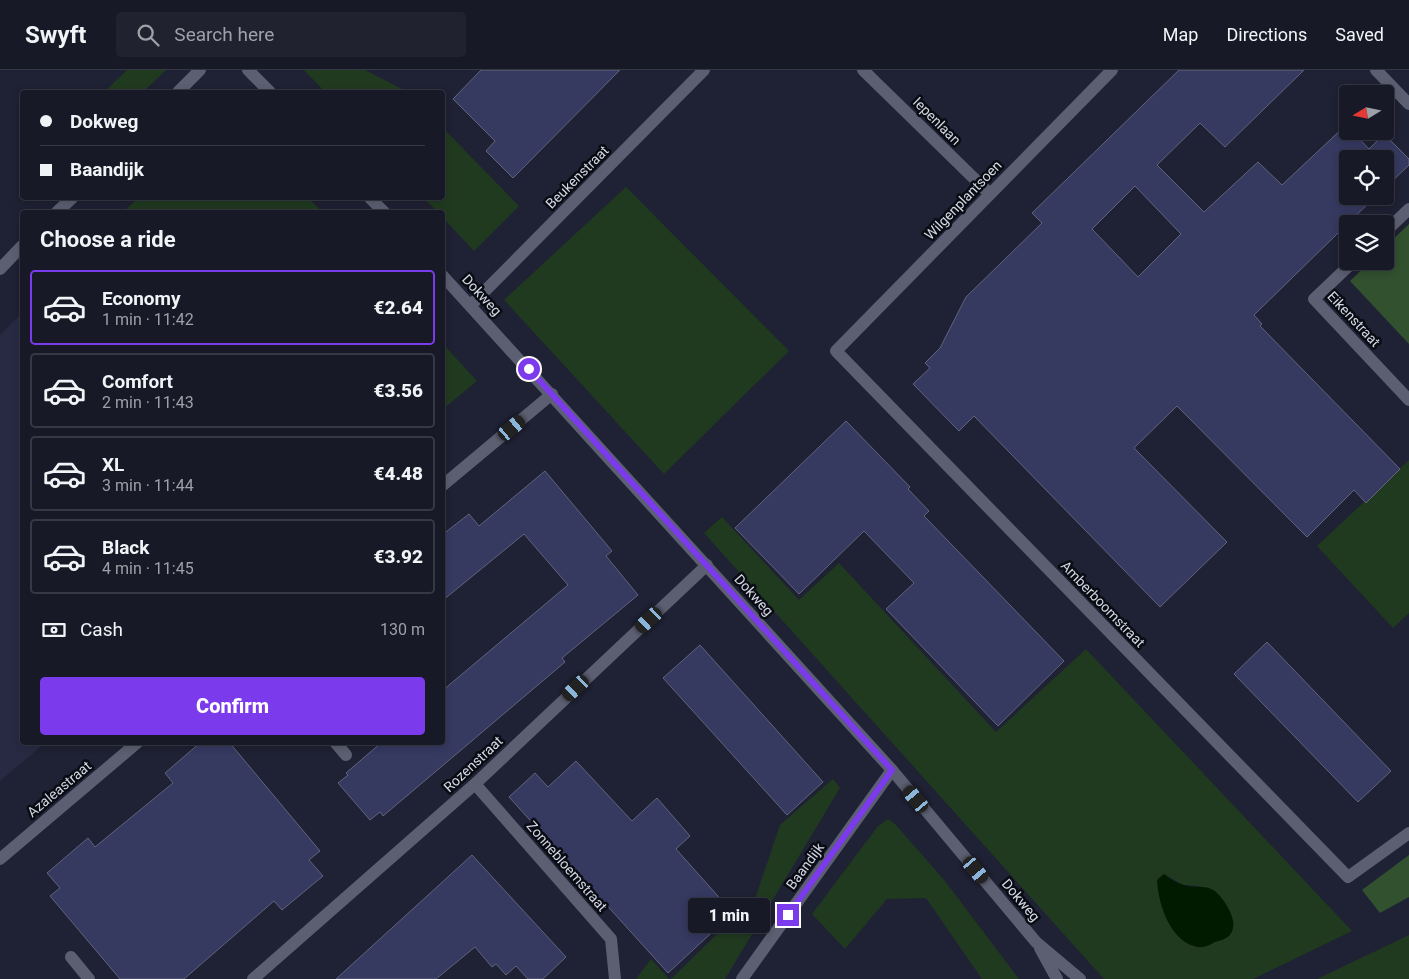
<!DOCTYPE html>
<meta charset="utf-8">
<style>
body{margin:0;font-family:Roboto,sans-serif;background:#20222f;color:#f1f3f6;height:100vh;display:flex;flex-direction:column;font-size:19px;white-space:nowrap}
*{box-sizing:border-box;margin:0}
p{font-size:16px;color:#9ea0a7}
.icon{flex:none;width:28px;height:28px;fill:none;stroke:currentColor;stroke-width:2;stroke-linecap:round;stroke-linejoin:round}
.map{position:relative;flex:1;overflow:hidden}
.panel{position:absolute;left:20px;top:140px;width:425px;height:535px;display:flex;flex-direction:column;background:#171927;border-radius:5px;box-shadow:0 2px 8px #0003,0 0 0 1px #363844}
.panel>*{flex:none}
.top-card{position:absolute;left:20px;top:20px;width:425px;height:110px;border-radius:5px;box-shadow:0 2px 8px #0003,0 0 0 1px #363844;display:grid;align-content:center;height:110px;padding:0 20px;background:#171927}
.needle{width:32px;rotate:260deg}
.tools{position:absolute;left:1339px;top:15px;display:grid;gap:10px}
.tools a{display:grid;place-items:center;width:55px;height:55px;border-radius:5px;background:#171927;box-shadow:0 2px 8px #0003,0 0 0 1px #363844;font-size:25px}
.end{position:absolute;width:22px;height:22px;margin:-11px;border:6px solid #7c3aed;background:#fff;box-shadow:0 0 0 2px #fff}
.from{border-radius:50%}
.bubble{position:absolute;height:35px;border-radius:5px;background:#171927;box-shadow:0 2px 8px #0003,0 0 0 1px #363844;font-size:16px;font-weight:800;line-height:35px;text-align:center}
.car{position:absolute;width:15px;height:30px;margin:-15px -8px;border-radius:6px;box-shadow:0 0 4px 1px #0007;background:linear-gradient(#222 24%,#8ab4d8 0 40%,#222 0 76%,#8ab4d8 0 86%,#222 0)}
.top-card b{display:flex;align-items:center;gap:18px;height:48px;font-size:19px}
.top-card b+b{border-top:1px solid #363844}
.top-card i{width:12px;height:12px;background:#f1f3f6}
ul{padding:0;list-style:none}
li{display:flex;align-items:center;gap:15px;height:75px;margin:0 10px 8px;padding:0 10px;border:2px solid #363844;border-radius:5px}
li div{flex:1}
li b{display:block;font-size:19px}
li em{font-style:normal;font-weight:800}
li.current{border-color:#7c3aed}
li>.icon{width:45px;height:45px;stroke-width:1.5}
h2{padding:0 20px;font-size:22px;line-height:60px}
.pay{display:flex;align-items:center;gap:12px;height:55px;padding:0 20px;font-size:19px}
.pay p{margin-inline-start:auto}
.action{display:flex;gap:10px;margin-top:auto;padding:10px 20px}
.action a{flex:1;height:58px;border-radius:5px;background:#7c3aed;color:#fff;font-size:20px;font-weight:800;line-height:58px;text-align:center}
header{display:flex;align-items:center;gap:30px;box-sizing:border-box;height:70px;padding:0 25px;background:#171927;border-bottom:1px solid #363844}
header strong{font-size:24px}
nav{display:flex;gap:28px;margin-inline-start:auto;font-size:18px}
.search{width:350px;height:45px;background:#20222f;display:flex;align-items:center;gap:12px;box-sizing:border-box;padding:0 18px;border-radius:5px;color:#9ea0a7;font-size:19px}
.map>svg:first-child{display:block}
</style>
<header>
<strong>Swyft</strong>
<div class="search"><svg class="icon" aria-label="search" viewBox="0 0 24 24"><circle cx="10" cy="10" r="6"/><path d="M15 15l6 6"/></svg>Search here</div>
<nav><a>Map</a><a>Directions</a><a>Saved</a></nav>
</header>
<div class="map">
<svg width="1409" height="909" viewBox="0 0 1409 909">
<rect width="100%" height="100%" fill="#1f2134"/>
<!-- built -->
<polygon fill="#272a42" points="22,243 22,672 45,673 0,711 0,265"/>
<!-- green -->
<g fill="#203a1f" fill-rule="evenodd">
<polygon points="127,0 166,0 143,22 104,22"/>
<polygon points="304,0 365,0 408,22 325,22"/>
<polygon points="443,58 519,136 474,181 443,148 442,142 438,142 423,128 442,128"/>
<polygon points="626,117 789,281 664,404 504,230"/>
<polygon points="138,128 308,128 322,142 123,142"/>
<polygon points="443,274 477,311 443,339"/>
<polygon points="1409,390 1409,543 1393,558 1317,476"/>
<path d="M722 447 799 530 839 493 996 662 1086 579 1352 861 1253 909H1104L704 463ZM1164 804 1183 815 1199 816 1191 876C1160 850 1162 843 1164 804Z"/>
<polygon points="833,709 840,718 725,909 671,909 756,826 780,755"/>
<polygon points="888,749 895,754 945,811 1019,909 982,909 926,828 887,829 845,879 812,844 878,756"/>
<polygon points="1409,865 1409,909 1317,909"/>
<polygon points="651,889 669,909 636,909"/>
</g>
<!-- forest -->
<g fill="#31512f">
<polygon points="1409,154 1409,274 1350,211 1371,191 1385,191 1385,177"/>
<polygon points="1409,785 1409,827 1380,843 1362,820"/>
</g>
<!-- water -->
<path fill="#001b00" d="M1164 804C1170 809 1177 813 1184 815 1197 819 1209 813 1219 825 1228 835 1240 855 1229 866 1226 869 1219 871 1215 872 1208 876 1202 879 1194 876 1169 869 1158 832 1157 810Z"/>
<!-- building -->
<g fill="#363960" stroke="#61647b" fill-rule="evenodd">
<polygon points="481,0 620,0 513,108 486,81 495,71 453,29"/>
<path d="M1179 0H1304L1225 77 1200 53 1157 95 1204 142 1258 92 1282 115 1346 55 1348 61H1352L1369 79 1384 64 1409 89V95L1385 118V89H1348V126H1376L1254 245 1262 254 1260 256 1400 399 1366 433 1354 420 1307 467 1177 336 1134 378 1227 472 1160 537 974 346 959 361 913 314 930 298 925 293 940 278 966 227 1042 153 1032 143ZM1135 116 1181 164 1138 207 1092 159Z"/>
<polygon points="846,351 910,417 908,419 929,441 924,446 1064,591 998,656 886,539 914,513 864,461 799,524 735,458"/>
<polygon points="545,401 612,481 606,486 638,525 562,588 565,592 415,719 383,746 380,742 370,750 338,713 348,705 346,703 382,672 442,672 442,621 568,515 524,464 442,531 442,465 469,444 479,456"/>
<polygon points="1267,572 1391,701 1358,732 1234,604"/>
<polygon points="700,575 823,712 787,745 663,608"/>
<polygon points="201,672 229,672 320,781 309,790 323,806 282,840 274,831 184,909 120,909 50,826 60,818 47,803 88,768 95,777 173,713 165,703"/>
<polygon points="576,691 632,751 657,728 690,766 676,779 733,843 668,903 509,727 535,703 548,717"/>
<polygon points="472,785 566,887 543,909 528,909 516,896 506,905 496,894 492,897 475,877 436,909 336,909"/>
</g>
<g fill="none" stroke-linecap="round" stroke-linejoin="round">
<!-- minor -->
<g stroke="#5c5f71" stroke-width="12">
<polyline points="863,0 990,124"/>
<polyline points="1112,0 836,281 1348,807 1409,763"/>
<polyline points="1376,0 1409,34"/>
<polyline points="178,22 200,0"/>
<polyline points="57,142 72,128"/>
<polyline points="1385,162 1409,139"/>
<polyline points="1354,191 1314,229 1409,330"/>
<polyline points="0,199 22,176"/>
<polyline points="471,235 704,0"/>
<polyline points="442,416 552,324"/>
<polyline points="335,672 346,685"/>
<polyline points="475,714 611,869 615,909"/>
<polyline points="0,789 138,672"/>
<polyline points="71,887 89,909"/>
<polyline points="253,909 475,714 707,495"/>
<polyline points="742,909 892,700"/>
</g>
<!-- tertiary -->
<g stroke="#5c5f71" stroke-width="12">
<polyline points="248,0 270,22"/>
<polyline points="370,128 384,142"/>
<polyline points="442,205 892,700 1036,872 1080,909"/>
<polyline points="1040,878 1057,909"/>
</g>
</g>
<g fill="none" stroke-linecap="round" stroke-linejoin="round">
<!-- route -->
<polyline stroke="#7c3aed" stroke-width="6" points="529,299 892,700 788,845"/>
</g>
<g text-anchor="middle" stroke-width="5" stroke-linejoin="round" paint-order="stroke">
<!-- street labels -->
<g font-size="14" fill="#d6d8e5" stroke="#0a0c14">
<text transform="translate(937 51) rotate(45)" y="5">Iepenlaan</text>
<text transform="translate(577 107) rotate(-45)" y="5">Beukenstraat</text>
<text transform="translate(963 130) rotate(-46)" y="5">Wilgenplantsoen</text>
<text transform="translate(482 225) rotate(47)" y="5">Dokweg</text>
<text transform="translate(1354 249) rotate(47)" y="5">Eikenstraat</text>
<text transform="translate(754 525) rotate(48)" y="5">Dokweg</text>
<text transform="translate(1103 534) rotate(46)" y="5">Amberboomstraat</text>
<text transform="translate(473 694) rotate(-43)" y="5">Rozenstraat</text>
<text transform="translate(59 719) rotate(-40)" y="5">Azaleastraat</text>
<text transform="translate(567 796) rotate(49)" y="5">Zonnebloemstraat</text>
<text transform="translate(805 796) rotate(-54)" y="5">Baandijk</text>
<text transform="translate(1021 830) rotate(50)" y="5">Dokweg</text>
</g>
</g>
</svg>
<div class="tools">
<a><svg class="needle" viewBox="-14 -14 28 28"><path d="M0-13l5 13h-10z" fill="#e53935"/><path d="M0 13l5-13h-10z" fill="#9ea0a7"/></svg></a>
<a><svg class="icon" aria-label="locate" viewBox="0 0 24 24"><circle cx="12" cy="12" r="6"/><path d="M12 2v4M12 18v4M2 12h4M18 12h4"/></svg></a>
<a><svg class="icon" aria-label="layers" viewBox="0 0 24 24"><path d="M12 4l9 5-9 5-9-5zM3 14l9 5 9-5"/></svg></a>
</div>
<i class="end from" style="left:529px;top:299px"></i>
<i class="end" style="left:788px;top:845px"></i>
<div class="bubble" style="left:688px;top:828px;width:82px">1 min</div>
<i class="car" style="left:512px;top:358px;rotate:50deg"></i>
<i class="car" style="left:649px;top:550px;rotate:227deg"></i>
<i class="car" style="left:576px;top:618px;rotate:227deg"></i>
<i class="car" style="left:916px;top:729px;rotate:320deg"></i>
<i class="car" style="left:976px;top:800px;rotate:140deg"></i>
<div class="top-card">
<b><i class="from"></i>Dokweg</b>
<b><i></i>Baandijk</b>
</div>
<section class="panel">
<h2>Choose a ride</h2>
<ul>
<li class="current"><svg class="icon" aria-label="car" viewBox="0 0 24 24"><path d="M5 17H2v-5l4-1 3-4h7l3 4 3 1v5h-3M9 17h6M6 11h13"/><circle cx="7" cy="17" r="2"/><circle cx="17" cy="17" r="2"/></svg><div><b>Economy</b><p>1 min · 11:42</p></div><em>€2.64</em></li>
<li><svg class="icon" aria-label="car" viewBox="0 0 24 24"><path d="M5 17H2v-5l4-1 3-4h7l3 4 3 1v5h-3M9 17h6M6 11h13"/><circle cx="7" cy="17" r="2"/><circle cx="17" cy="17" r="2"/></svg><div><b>Comfort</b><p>2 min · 11:43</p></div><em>€3.56</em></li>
<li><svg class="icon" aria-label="car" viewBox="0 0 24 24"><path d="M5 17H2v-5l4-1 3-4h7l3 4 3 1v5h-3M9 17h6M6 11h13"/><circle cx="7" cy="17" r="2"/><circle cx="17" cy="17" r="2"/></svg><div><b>XL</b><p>3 min · 11:44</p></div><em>€4.48</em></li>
<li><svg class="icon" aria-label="car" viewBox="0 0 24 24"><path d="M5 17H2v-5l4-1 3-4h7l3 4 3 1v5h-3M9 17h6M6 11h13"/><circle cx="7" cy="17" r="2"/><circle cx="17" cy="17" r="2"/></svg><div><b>Black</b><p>4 min · 11:45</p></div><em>€3.92</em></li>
</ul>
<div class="pay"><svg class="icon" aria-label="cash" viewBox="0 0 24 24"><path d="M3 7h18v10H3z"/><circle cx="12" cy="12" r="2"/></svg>Cash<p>130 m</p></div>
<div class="action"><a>Confirm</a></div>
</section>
</div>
